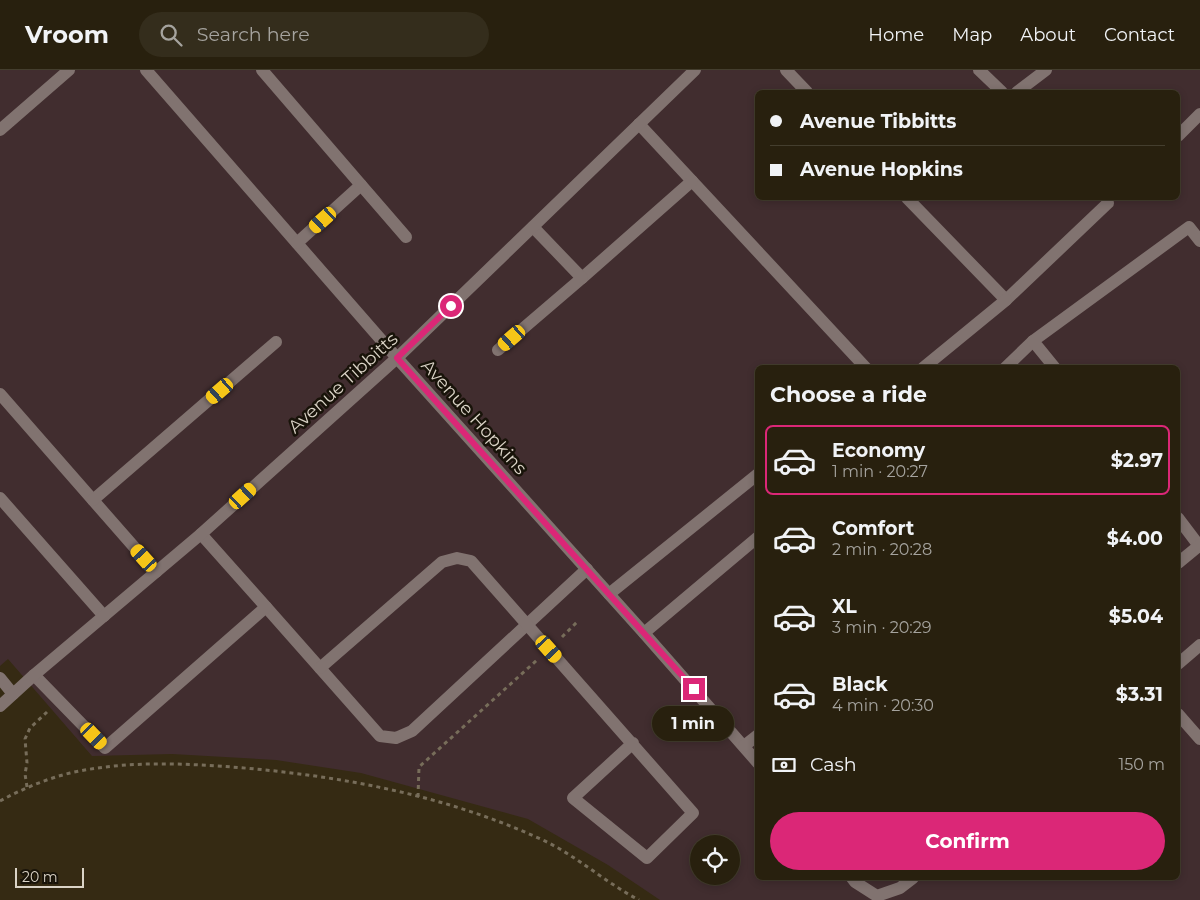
<!DOCTYPE html>
<meta charset="utf-8">
<style>
body{margin:0;font-family:Montserrat,sans-serif;background:#342d1c;color:#f1f3f6;height:100vh;display:flex;flex-direction:column;font-size:19px;white-space:nowrap}
*{box-sizing:border-box;margin:0}
p{font-size:16px;color:#a5a39e}
.icon{flex:none;width:28px;height:28px;fill:none;stroke:currentColor;stroke-width:2;stroke-linecap:round;stroke-linejoin:round}
.map{position:relative;flex:1;overflow:hidden}
.side{position:absolute;left:755px;top:295px;width:425px;height:515px;display:flex;flex-direction:column;background:#28200e;border-radius:8px;box-shadow:0 2px 8px #0003,0 0 0 1px #443e2e}
.side>*{flex:none}
.top-card{position:absolute;left:755px;top:20px;width:425px;height:110px;border-radius:8px;box-shadow:0 2px 8px #0003,0 0 0 1px #443e2e;display:grid;align-content:center;height:110px;padding:0 15px;background:#28200e}
.controls{position:absolute;left:690px;top:765px;display:grid;gap:10px}
.controls a{display:grid;place-items:center;width:50px;height:50px;border-radius:50%;background:#28200e;box-shadow:0 2px 8px #0003,0 0 0 1px #443e2e;font-size:25px}
.scale{position:absolute;left:15px;bottom:12px;width:69px;box-sizing:border-box;padding-left:5px;border:2px solid #dad3c6;border-top:0;font-size:14px;line-height:18px;white-space:nowrap;color:#dad3c6;-webkit-text-stroke:4px #181309;paint-order:stroke}
.end{position:absolute;width:22px;height:22px;margin:-11px;border:6px solid #db2777;background:#fff;box-shadow:0 0 0 2px #fff}
.from{border-radius:50%}
.bubble{position:absolute;height:35px;border-radius:18px;background:#28200e;box-shadow:0 2px 8px #0003,0 0 0 1px #443e2e;font-size:16px;font-weight:700;line-height:35px;text-align:center}
.car{position:absolute;width:15px;height:30px;margin:-15px -8px;border-radius:6px;box-shadow:0 0 4px 1px #0007;background:linear-gradient(#f5c518 24%,#345 0 40%,#f5c518 0 76%,#345 0 86%,#f5c518 0)}
.top-card b{display:flex;align-items:center;gap:18px;height:48px;font-size:19px}
.top-card b+b{border-top:1px solid #443e2e}
.top-card i{width:12px;height:12px;background:#f1f3f6}
ul{padding:0;list-style:none}
li{display:flex;align-items:center;gap:15px;height:70px;margin:0 10px 8px;padding:0 5px;border:2px solid transparent;border-radius:8px}
li div{flex:1}
li b{display:block;font-size:19px}
li em{font-style:normal;font-weight:700}
li.selected{border-color:#db2777}
li>.icon{width:45px;height:45px;stroke-width:1.5}
h2{padding:0 15px;font-size:22px;line-height:60px}
.pay{display:flex;align-items:center;gap:12px;height:55px;padding:0 15px;font-size:19px}
.pay p{margin-inline-start:auto}
.action{display:flex;gap:10px;margin-top:auto;padding:10px 15px}
.action a{flex:1;height:58px;border-radius:30px;background:#db2777;color:#fff;font-size:20px;font-weight:700;line-height:58px;text-align:center}
header{display:flex;align-items:center;gap:30px;box-sizing:border-box;height:70px;padding:0 25px;background:#28200e;border-bottom:1px solid #443e2e}
header strong{font-size:24px}
nav{display:flex;gap:28px;margin-inline-start:auto;font-size:18px}
.search{width:350px;height:45px;background:#342d1c;display:flex;align-items:center;gap:12px;box-sizing:border-box;padding:0 18px;border-radius:28px;color:#a5a39e;font-size:19px}
.map>svg:first-child{display:block}
</style>
<header>
<strong>Vroom</strong>
<div class="search"><svg class="icon" aria-label="search" viewBox="0 0 24 24"><circle cx="10" cy="10" r="6"/><path d="M15 15l6 6"/></svg>Search here</div>
<nav><a>Home</a><a>Map</a><a>About</a><a>Contact</a></nav>
</header>
<div class="map">
<svg width="1200" height="830" viewBox="0 0 1200 830">
<rect width="100%" height="100%" fill="#352a13"/>
<!-- industrial -->
<path fill="#412d2f" fill-rule="evenodd" d="M0 0H1200V830H660L608 795 528 749 361 703 276 690 172 684 92 686 8 589 0 596ZM758 22H1178V128H758ZM758 298H1178V808H758ZM699 774H731V806H699Z"/>
<g fill="none" stroke-linecap="round" stroke-linejoin="round">
<!-- path -->
<g stroke="#776d5a" stroke-width="3" stroke-dasharray="4 4" stroke-linecap="butt">
<polyline points="562,567 578,551"/>
<polyline points="27,717 25,704 27,693 25,669 30,658 47,642"/>
<polyline points="418,727 419,697 537,590"/>
<path d="M0 731C22 719 46 709 70 703 123 691 178 693 232 697 335 705 441 724 536 767 574 783 604 812 639 830"/>
</g>
<!-- minor -->
<g stroke="#817370" stroke-width="12">
<polyline points="146,0 397,288 644,563 758,693"/>
<polyline points="262,0 361,115 297,173"/>
<polyline points="786,0 807,22"/>
<polyline points="979,0 1002,22"/>
<polyline points="1017,22 1046,0"/>
<polyline points="639,54 866,298"/>
<polyline points="0,60 69,0"/>
<polyline points="1178,66 1200,44"/>
<polyline points="361,115 406,167"/>
<polyline points="907,128 1006,230 1108,133"/>
<polyline points="582,208 692,111"/>
<polyline points="498,280 582,208 533,157"/>
<polyline points="923,298 1006,230"/>
<polyline points="1005,298 1033,271"/>
<polyline points="1055,298 1033,271 1189,157 1200,171"/>
<polyline points="0,324 156,502"/>
<polyline points="0,428 104,546"/>
<polyline points="93,430 276,272"/>
<polyline points="1178,448 1200,477"/>
<polyline points="1178,493 1200,475"/>
<polyline points="609,524 758,404"/>
<polyline points="266,537 380,666 396,668 412,661 587,499"/>
<polyline points="644,563 758,467"/>
<polyline points="1178,594 1200,575"/>
<polyline points="320,598 442,492 457,488 471,491 693,743 647,788 573,728 633,673"/>
<polyline points="34,605 105,678 266,537 201,464"/>
<polyline points="0,608 13,624"/>
<polyline points="0,636 34,605 201,464 397,288 695,0"/>
<polyline points="1178,644 1200,669"/>
<polyline points="744,676 758,665"/>
<polyline points="852,808 855,812 877,826 900,818 913,808"/>
</g>
</g>
<g fill="none" stroke-linecap="round" stroke-linejoin="round">
<!-- route -->
<polyline stroke="#db2777" stroke-width="6" points="451,236 397,288 694,619"/>
</g>
<g text-anchor="middle" stroke-width="5" stroke-linejoin="round" paint-order="stroke">
<!-- street labels -->
<g font-size="18" fill="#dad3c6" stroke="#181309">
<text transform="translate(343 313) rotate(-42)" y="6">Avenue Tibbitts</text>
<text transform="translate(474 347) rotate(48)" y="6">Avenue Hopkins</text>
</g>
</g>
</svg>
<div class="controls">
<a><svg class="icon" aria-label="locate" viewBox="0 0 24 24"><circle cx="12" cy="12" r="6"/><path d="M12 2v4M12 18v4M2 12h4M18 12h4"/></svg></a>
</div>
<div class="scale">20 m</div>
<i class="end from" style="left:451px;top:236px"></i>
<i class="end" style="left:694px;top:619px"></i>
<div class="bubble" style="left:652px;top:636px;width:82px">1 min</div>
<i class="car" style="left:323px;top:150px;rotate:228deg"></i>
<i class="car" style="left:512px;top:268px;rotate:229deg"></i>
<i class="car" style="left:220px;top:321px;rotate:229deg"></i>
<i class="car" style="left:243px;top:426px;rotate:48deg"></i>
<i class="car" style="left:144px;top:488px;rotate:318deg"></i>
<i class="car" style="left:549px;top:579px;rotate:138deg"></i>
<i class="car" style="left:94px;top:666px;rotate:136deg"></i>
<div class="top-card">
<b><i class="from"></i>Avenue Tibbitts</b>
<b><i></i>Avenue Hopkins</b>
</div>
<section class="side">
<h2>Choose a ride</h2>
<ul>
<li class="selected"><svg class="icon" aria-label="car" viewBox="0 0 24 24"><path d="M5 17H2v-5l4-1 3-4h7l3 4 3 1v5h-3M9 17h6M6 11h13"/><circle cx="7" cy="17" r="2"/><circle cx="17" cy="17" r="2"/></svg><div><b>Economy</b><p>1 min · 20:27</p></div><em>$2.97</em></li>
<li><svg class="icon" aria-label="car" viewBox="0 0 24 24"><path d="M5 17H2v-5l4-1 3-4h7l3 4 3 1v5h-3M9 17h6M6 11h13"/><circle cx="7" cy="17" r="2"/><circle cx="17" cy="17" r="2"/></svg><div><b>Comfort</b><p>2 min · 20:28</p></div><em>$4.00</em></li>
<li><svg class="icon" aria-label="car" viewBox="0 0 24 24"><path d="M5 17H2v-5l4-1 3-4h7l3 4 3 1v5h-3M9 17h6M6 11h13"/><circle cx="7" cy="17" r="2"/><circle cx="17" cy="17" r="2"/></svg><div><b>XL</b><p>3 min · 20:29</p></div><em>$5.04</em></li>
<li><svg class="icon" aria-label="car" viewBox="0 0 24 24"><path d="M5 17H2v-5l4-1 3-4h7l3 4 3 1v5h-3M9 17h6M6 11h13"/><circle cx="7" cy="17" r="2"/><circle cx="17" cy="17" r="2"/></svg><div><b>Black</b><p>4 min · 20:30</p></div><em>$3.31</em></li>
</ul>
<div class="pay"><svg class="icon" aria-label="cash" viewBox="0 0 24 24"><path d="M3 7h18v10H3z"/><circle cx="12" cy="12" r="2"/></svg>Cash<p>150 m</p></div>
<div class="action"><a>Confirm</a></div>
</section>
</div>
